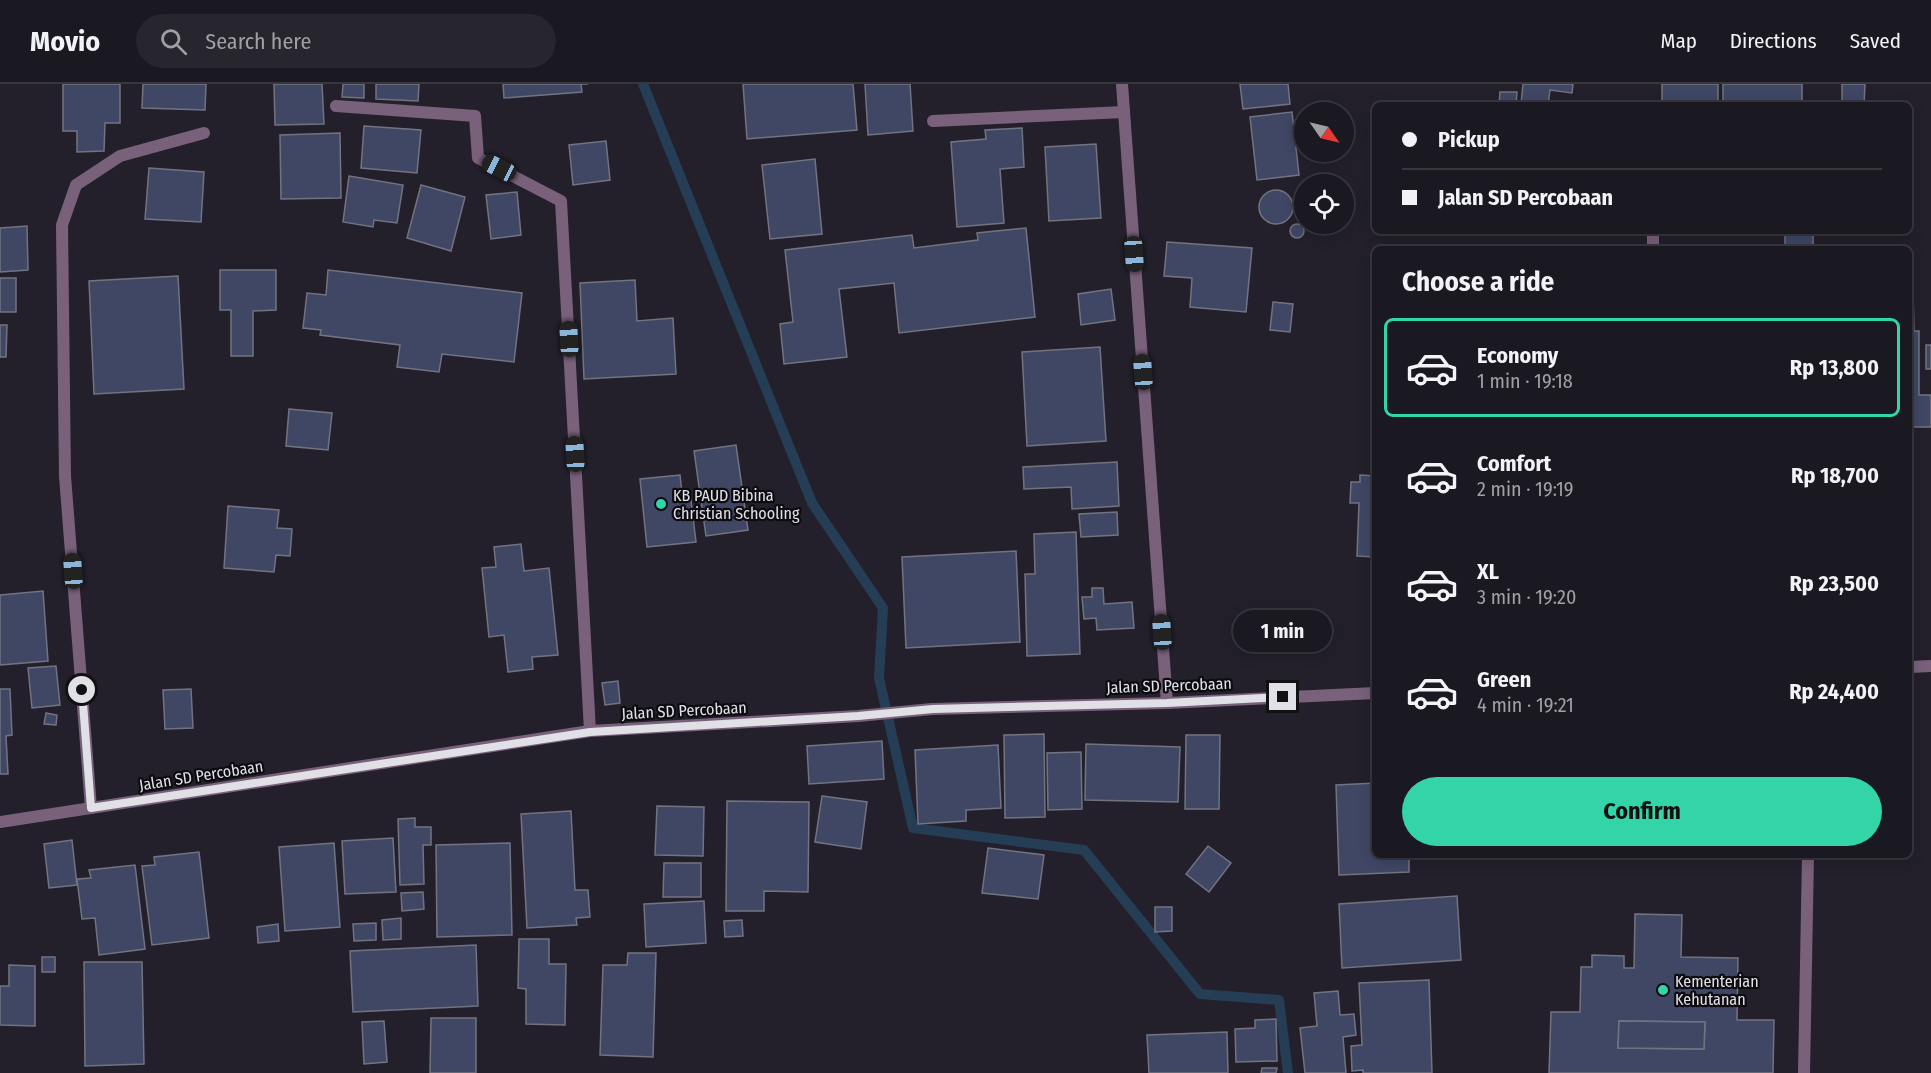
<!DOCTYPE html>
<meta charset="utf-8">
<style>
body{margin:0;font-family:"Fira Sans Condensed",sans-serif;background:#27252d;color:#f1f3f6;height:100vh;display:flex;flex-direction:column;font-size:22px;white-space:nowrap}
*{box-sizing:border-box;margin:0}
p{font-size:20px;color:#9fa0a5}
.icon{flex:none;width:33px;height:33px;fill:none;stroke:currentColor;stroke-width:2;stroke-linecap:round;stroke-linejoin:round}
.map{position:relative;flex:1;overflow:hidden}
.details{position:absolute;left:1372px;top:162px;width:540px;height:612px;display:flex;flex-direction:column;background:#1a1820;border-radius:9px;box-shadow:0 3px 15px #0003,0 0 0 2px #38373e}
.details>*{flex:none}
.top-card{position:absolute;left:1372px;top:18px;width:540px;height:132px;border-radius:9px;box-shadow:0 3px 15px #0003,0 0 0 2px #38373e;display:grid;align-content:center;height:132px;padding:0 30px;background:#1a1820}
.needle{width:39px;rotate:124deg}
.buttons{position:absolute;left:1294px;top:18px;display:grid;gap:12px}
.buttons a{display:grid;place-items:center;width:60px;height:60px;border-radius:50%;background:#1a1820;box-shadow:0 3px 15px #0003,0 0 0 2px #38373e;font-size:30px}
.end{position:absolute;width:27px;height:27px;margin:-14px;border:8px solid #e2e0e7;background:#111;box-shadow:0 0 0 3px #111}
.from{border-radius:50%}
.bubble{position:absolute;height:42px;border-radius:21px;background:#1a1820;box-shadow:0 3px 15px #0003,0 0 0 2px #38373e;font-size:20px;font-weight:700;line-height:42px;text-align:center}
.car{position:absolute;width:18px;height:36px;margin:-18px -9px;border-radius:8px;box-shadow:0 0 4px 2px #0007;background:linear-gradient(#222 24%,#8ab4d8 0 40%,#222 0 76%,#8ab4d8 0 86%,#222 0)}
.top-card b{display:flex;align-items:center;gap:21px;height:57px;font-size:22px}
.top-card b+b{border-top:2px solid #38373e}
.top-card i{width:15px;height:15px;background:#f1f3f6}
ul{padding:0;list-style:none}
li{display:flex;align-items:center;gap:18px;height:99px;margin:0 12px 9px;padding:0 18px;border:3px solid transparent;border-radius:9px}
li div{flex:1}
li b{display:block;font-size:22px}
li em{font-style:normal;font-weight:700}
li.on{border-color:#33d4a8}
li>.icon{width:54px;height:54px;stroke-width:1.5}
h2{padding:0 30px;font-size:27px;line-height:72px}
.action{display:flex;gap:12px;margin-top:auto;padding:12px 30px}
.action a{flex:1;height:69px;border-radius:36px;background:#33d4a8;color:#111;font-size:24px;font-weight:700;line-height:69px;text-align:center}
header{display:flex;align-items:center;gap:36px;box-sizing:border-box;height:84px;padding:0 30px;background:#1a1820;border-bottom:2px solid #38373e}
header strong{font-size:28px}
nav{display:flex;gap:33px;margin-inline-start:auto;font-size:21px}
.search{width:420px;height:54px;background:#27252d;display:flex;align-items:center;gap:15px;box-sizing:border-box;padding:0 21px;border-radius:33px;color:#9fa0a5;font-size:22px}
.map>svg:first-child{display:block}
</style>
<header>
<strong>Movio</strong>
<div class="search"><svg class="icon" aria-label="search" viewBox="0 0 24 24"><circle cx="10" cy="10" r="6"/><path d="M15 15l6 6"/></svg>Search here</div>
<nav><a>Map</a><a>Directions</a><a>Saved</a></nav>
</header>
<div class="map">
<svg width="1931" height="989" viewBox="0 0 1931 989">
<rect width="100%" height="100%" fill="#23202b"/>
<g fill="none" stroke-linecap="round" stroke-linejoin="round">
<!-- stream -->
<polyline stroke="#253e55" stroke-width="10" points="643,0 812,419 883,524 879,594 913,744 1084,766 1200,910 1279,916 1288,989"/>
</g>
<!-- building -->
<g fill="#3f4765" stroke="#717480" stroke-width="1.5" fill-rule="evenodd">
<polygon points="63,0 120,0 120,39 105,39 104,67 77,68 77,47 63,47"/>
<polygon points="143,0 206,0 205,26 142,24"/>
<polygon points="274,0 322,0 324,40 275,41"/>
<polygon points="343,0 364,0 364,14 342,13"/>
<polygon points="376,0 419,0 418,17 376,15"/>
<polygon points="503,0 588,0 581,0 582,8 504,14"/>
<polygon points="743,0 853,0 857,46 747,55"/>
<polygon points="865,0 910,0 913,47 868,51"/>
<polygon points="1240,0 1288,0 1290,20 1243,25"/>
<polygon points="1523,0 1573,0 1572,9 1550,6 1548,21 1521,20"/>
<rect x="1662" y="0" width="56" height="21"/>
<rect x="1723" y="0" width="79" height="21"/>
<polygon points="1842,0 1865,0 1864,21 1842,21"/>
<polygon points="1500,8 1517,8 1516,21 1499,21"/>
<polygon points="1292,28 1299,91 1257,96 1250,33"/>
<polygon points="364,42 421,46 417,89 361,84"/>
<polygon points="1022,44 1024,83 1000,85 1004,139 957,143 951,58 986,55 985,46"/>
<polygon points="340,49 341,114 281,115 280,51"/>
<polygon points="606,57 610,96 573,101 569,61"/>
<polygon points="1096,60 1101,134 1049,137 1045,63"/>
<polygon points="815,75 822,150 770,155 762,81"/>
<polygon points="149,84 204,88 201,138 145,135"/>
<polygon points="349,92 403,101 397,139 374,136 373,143 343,138"/>
<polygon points="421,101 465,113 451,167 407,154"/>
<circle cx="1276" cy="123" r="17"/>
<polygon points="517,108 521,151 491,155 486,111"/>
<circle cx="1297" cy="147" r="7"/>
<polygon points="27,142 28,186 0,188 0,144"/>
<polygon points="1026,144 1035,233 899,249 894,199 839,205 847,273 784,280 780,240 793,238 785,166 912,151 914,164 978,156 977,149"/>
<polygon points="1785,147 1813,147 1813,165 1785,164"/>
<polygon points="1167,158 1252,164 1246,228 1190,223 1192,194 1164,192"/>
<polygon points="220,186 276,186 276,226 253,227 253,272 231,272 231,226 220,226"/>
<polygon points="328,186 522,209 514,278 442,270 439,288 397,283 400,261 320,251 321,246 303,244 307,209 326,211"/>
<polygon points="178,192 184,305 94,310 89,197"/>
<rect x="0" y="194" width="16" height="34"/>
<polygon points="635,196 637,237 673,234 676,290 584,295 580,199"/>
<polygon points="1111,205 1115,236 1081,241 1078,210"/>
<polygon points="1910,210 1913,210 1914,247 1919,247 1919,311 1931,311 1931,343 1910,343"/>
<polygon points="1273,218 1293,220 1290,248 1270,246"/>
<polygon points="0,241 7,241 6,273 0,273"/>
<rect x="1926" y="261" width="5" height="24"/>
<polygon points="1100,263 1106,357 1027,362 1022,268"/>
<polygon points="289,325 332,329 328,366 286,362"/>
<polygon points="736,361 748,446 706,452 694,367"/>
<polygon points="1117,378 1119,422 1072,425 1071,403 1024,405 1023,383"/>
<polygon points="680,391 682,409 690,408 696,458 647,463 640,395"/>
<polygon points="1360,391 1376,392 1376,473 1357,472 1359,419 1350,419 1351,398 1360,398"/>
<polygon points="228,422 279,426 277,444 292,445 290,472 276,471 274,488 224,484"/>
<polygon points="1117,428 1118,451 1081,453 1079,430"/>
<polygon points="1076,448 1080,570 1027,572 1025,490 1035,490 1034,450"/>
<polygon points="521,460 524,487 549,484 558,571 532,573 533,585 508,588 504,551 489,553 482,484 496,483 494,463"/>
<polygon points="1016,467 1020,558 906,564 902,473"/>
<polygon points="1092,504 1103,504 1104,520 1132,518 1134,544 1097,546 1096,534 1084,535 1082,513 1092,513"/>
<polygon points="43,507 48,577 0,581 0,511"/>
<polygon points="56,582 60,621 32,624 28,584"/>
<polygon points="618,597 620,619 605,621 602,599"/>
<polygon points="0,605 10,605 12,651 6,652 8,690 0,690"/>
<polygon points="191,605 193,644 165,645 163,606"/>
<polygon points="46,629 57,631 56,641 44,640"/>
<polygon points="1044,650 1045,733 1005,734 1004,651"/>
<polygon points="1186,651 1220,651 1219,725 1185,725"/>
<polygon points="882,657 884,695 809,700 807,662"/>
<polygon points="1086,660 1180,663 1178,718 1085,716"/>
<polygon points="998,661 1001,724 966,726 966,737 918,740 915,666"/>
<polygon points="1081,668 1082,725 1048,726 1047,669"/>
<polygon points="1376,699 1376,771 1409,771 1409,788 1339,791 1336,701"/>
<polygon points="822,712 867,718 861,765 815,758"/>
<polygon points="727,717 809,718 808,808 764,807 764,827 726,827"/>
<polygon points="657,722 704,723 703,772 655,771"/>
<polygon points="571,727 575,806 588,806 590,833 576,834 577,841 527,844 521,730"/>
<polygon points="415,734 415,743 431,743 431,761 423,761 424,800 400,801 398,735"/>
<polygon points="393,754 396,808 345,810 342,757"/>
<polygon points="72,756 77,801 49,804 44,760"/>
<polygon points="334,759 340,843 285,847 279,763"/>
<polygon points="510,759 512,851 437,853 436,761"/>
<polygon points="1208,762 1231,779 1209,808 1186,790"/>
<polygon points="988,764 1044,771 1038,815 982,809"/>
<polygon points="199,768 209,854 152,861 142,782 155,781 154,773"/>
<polygon points="664,779 701,779 701,813 663,813"/>
<polygon points="135,781 145,865 99,871 95,834 82,835 77,795 91,794 89,786"/>
<polygon points="423,808 424,825 402,827 401,809"/>
<polygon points="1457,812 1461,876 1342,884 1339,820"/>
<polygon points="704,817 706,859 646,863 644,820"/>
<polygon points="1155,823 1172,823 1172,847 1155,848"/>
<path d="M1635 830 1682 831 1681 873 1738 874 1737 936H1774L1773 989H1549L1551 928H1580L1581 883H1592V871L1624 872V884H1634ZM1619 937 1705 938 1704 965 1618 964Z"/>
<polygon points="401,834 401,855 383,856 382,836"/>
<polygon points="742,836 743,852 725,853 724,837"/>
<polygon points="376,839 376,856 354,857 353,840"/>
<polygon points="278,840 279,857 258,859 257,843"/>
<polygon points="519,855 549,855 549,880 566,880 565,941 526,940 526,905 518,904"/>
<polygon points="476,861 478,922 353,928 350,867"/>
<polygon points="628,869 656,869 653,973 600,971 603,881 627,881"/>
<rect x="42" y="873" width="13" height="15"/>
<polygon points="84,878 142,878 144,980 85,982"/>
<polygon points="9,881 35,882 35,942 0,941 0,902 9,902"/>
<polygon points="1429,896 1432,989 1363,989 1363,986 1352,987 1351,962 1362,961 1359,899"/>
<polygon points="1338,907 1340,931 1354,930 1356,951 1343,953 1346,989 1305,989 1300,944 1317,942 1314,909"/>
<polygon points="431,934 476,934 476,989 430,989"/>
<polygon points="1276,935 1277,977 1236,978 1235,945 1255,944 1255,936"/>
<polygon points="384,937 387,978 364,980 362,938"/>
<polygon points="1619,937 1705,938 1704,965 1618,964"/>
<polygon points="1227,948 1228,989 1149,989 1147,951"/>
<polygon points="1262,984 1277,984 1276,989 1261,989"/>
</g>
<g fill="none" stroke-linecap="round" stroke-linejoin="round">
<!-- service -->
<g stroke="#79617b" stroke-width="12">
<polyline points="933,37 1124,28"/>
<polyline points="1804,989 1808,771"/>
</g>
<!-- minor -->
<g stroke="#79617b" stroke-width="12">
<polyline points="1122,0 1167,619"/>
<polyline points="336,22 475,32 478,74 561,117 590,647"/>
<polyline points="1653,165 1653,147"/>
<polyline points="91,724 65,392 62,141 76,101 120,72 204,49"/>
</g>
<!-- tertiary -->
<g stroke="#79617b" stroke-width="12">
<polyline points="1910,583 1931,582"/>
<polyline points="0,738 590,647 858,632 932,625 1167,619 1376,609"/>
</g>
</g>
<g fill="none" stroke-linecap="round" stroke-linejoin="round">
<!-- route -->
<polyline stroke="#e2e0e7" stroke-width="8" points="82,606 91,724 590,648 858,632 933,625 1167,619 1283,613"/>
</g>
<!-- markers -->
<g fill="#33d4a8" stroke="#0c0b0f" stroke-width="2">
<circle cx="661" cy="420" r="6"/>
<circle cx="1663" cy="906" r="6"/>
</g>
<g text-anchor="middle" stroke-width="4.5" stroke-linejoin="round" paint-order="stroke">
<!-- poi labels -->
<g font-size="16" fill="#e2e0e7" stroke="#0c0b0f" text-anchor="start">
<text x="673" y="417">KB PAUD Bibina<tspan x="673" dy="18">Christian Schooling</tspan></text>
<text x="1675" y="903">Kementerian<tspan x="1675" dy="18">Kehutanan</tspan></text>
</g>
<!-- street labels -->
<g font-size="16" fill="#e2e0e7" stroke="#0c0b0f">
<text transform="translate(1169 601) rotate(-2)" y="6">Jalan SD Percobaan</text>
<text transform="translate(684 626) rotate(-3)" y="6">Jalan SD Percobaan</text>
<text transform="translate(201 691) rotate(-9)" y="6">Jalan SD Percobaan</text>
</g>
</g>
</svg>
<div class="buttons">
<a><svg class="needle" viewBox="-14 -14 28 28"><path d="M0-13l5 13h-10z" fill="#e53935"/><path d="M0 13l5-13h-10z" fill="#9fa0a5"/></svg></a>
<a><svg class="icon" aria-label="locate" viewBox="0 0 24 24"><circle cx="12" cy="12" r="6"/><path d="M12 2v4M12 18v4M2 12h4M18 12h4"/></svg></a>
</div>
<i class="end from" style="left:82px;top:606px"></i>
<i class="end" style="left:1283px;top:613px"></i>
<div class="bubble" style="left:1233px;top:526px;width:99px">1 min</div>
<i class="car" style="left:499px;top:84px;rotate:297deg"></i>
<i class="car" style="left:1134px;top:170px;rotate:176deg"></i>
<i class="car" style="left:569px;top:255px;rotate:357deg"></i>
<i class="car" style="left:1143px;top:288px;rotate:356deg"></i>
<i class="car" style="left:575px;top:370px;rotate:357deg"></i>
<i class="car" style="left:73px;top:487px;rotate:356deg"></i>
<i class="car" style="left:1162px;top:548px;rotate:356deg"></i>
<div class="top-card">
<b><i class="from"></i>Pickup</b>
<b><i></i>Jalan SD Percobaan</b>
</div>
<section class="details">
<h2>Choose a ride</h2>
<ul>
<li class="on"><svg class="icon" aria-label="car" viewBox="0 0 24 24"><path d="M5 17H2v-5l4-1 3-4h7l3 4 3 1v5h-3M9 17h6M6 11h13"/><circle cx="7" cy="17" r="2"/><circle cx="17" cy="17" r="2"/></svg><div><b>Economy</b><p>1 min · 19:18</p></div><em>Rp 13,800</em></li>
<li><svg class="icon" aria-label="car" viewBox="0 0 24 24"><path d="M5 17H2v-5l4-1 3-4h7l3 4 3 1v5h-3M9 17h6M6 11h13"/><circle cx="7" cy="17" r="2"/><circle cx="17" cy="17" r="2"/></svg><div><b>Comfort</b><p>2 min · 19:19</p></div><em>Rp 18,700</em></li>
<li><svg class="icon" aria-label="car" viewBox="0 0 24 24"><path d="M5 17H2v-5l4-1 3-4h7l3 4 3 1v5h-3M9 17h6M6 11h13"/><circle cx="7" cy="17" r="2"/><circle cx="17" cy="17" r="2"/></svg><div><b>XL</b><p>3 min · 19:20</p></div><em>Rp 23,500</em></li>
<li><svg class="icon" aria-label="car" viewBox="0 0 24 24"><path d="M5 17H2v-5l4-1 3-4h7l3 4 3 1v5h-3M9 17h6M6 11h13"/><circle cx="7" cy="17" r="2"/><circle cx="17" cy="17" r="2"/></svg><div><b>Green</b><p>4 min · 19:21</p></div><em>Rp 24,400</em></li>
</ul>
<div class="action"><a>Confirm</a></div>
</section>
</div>
